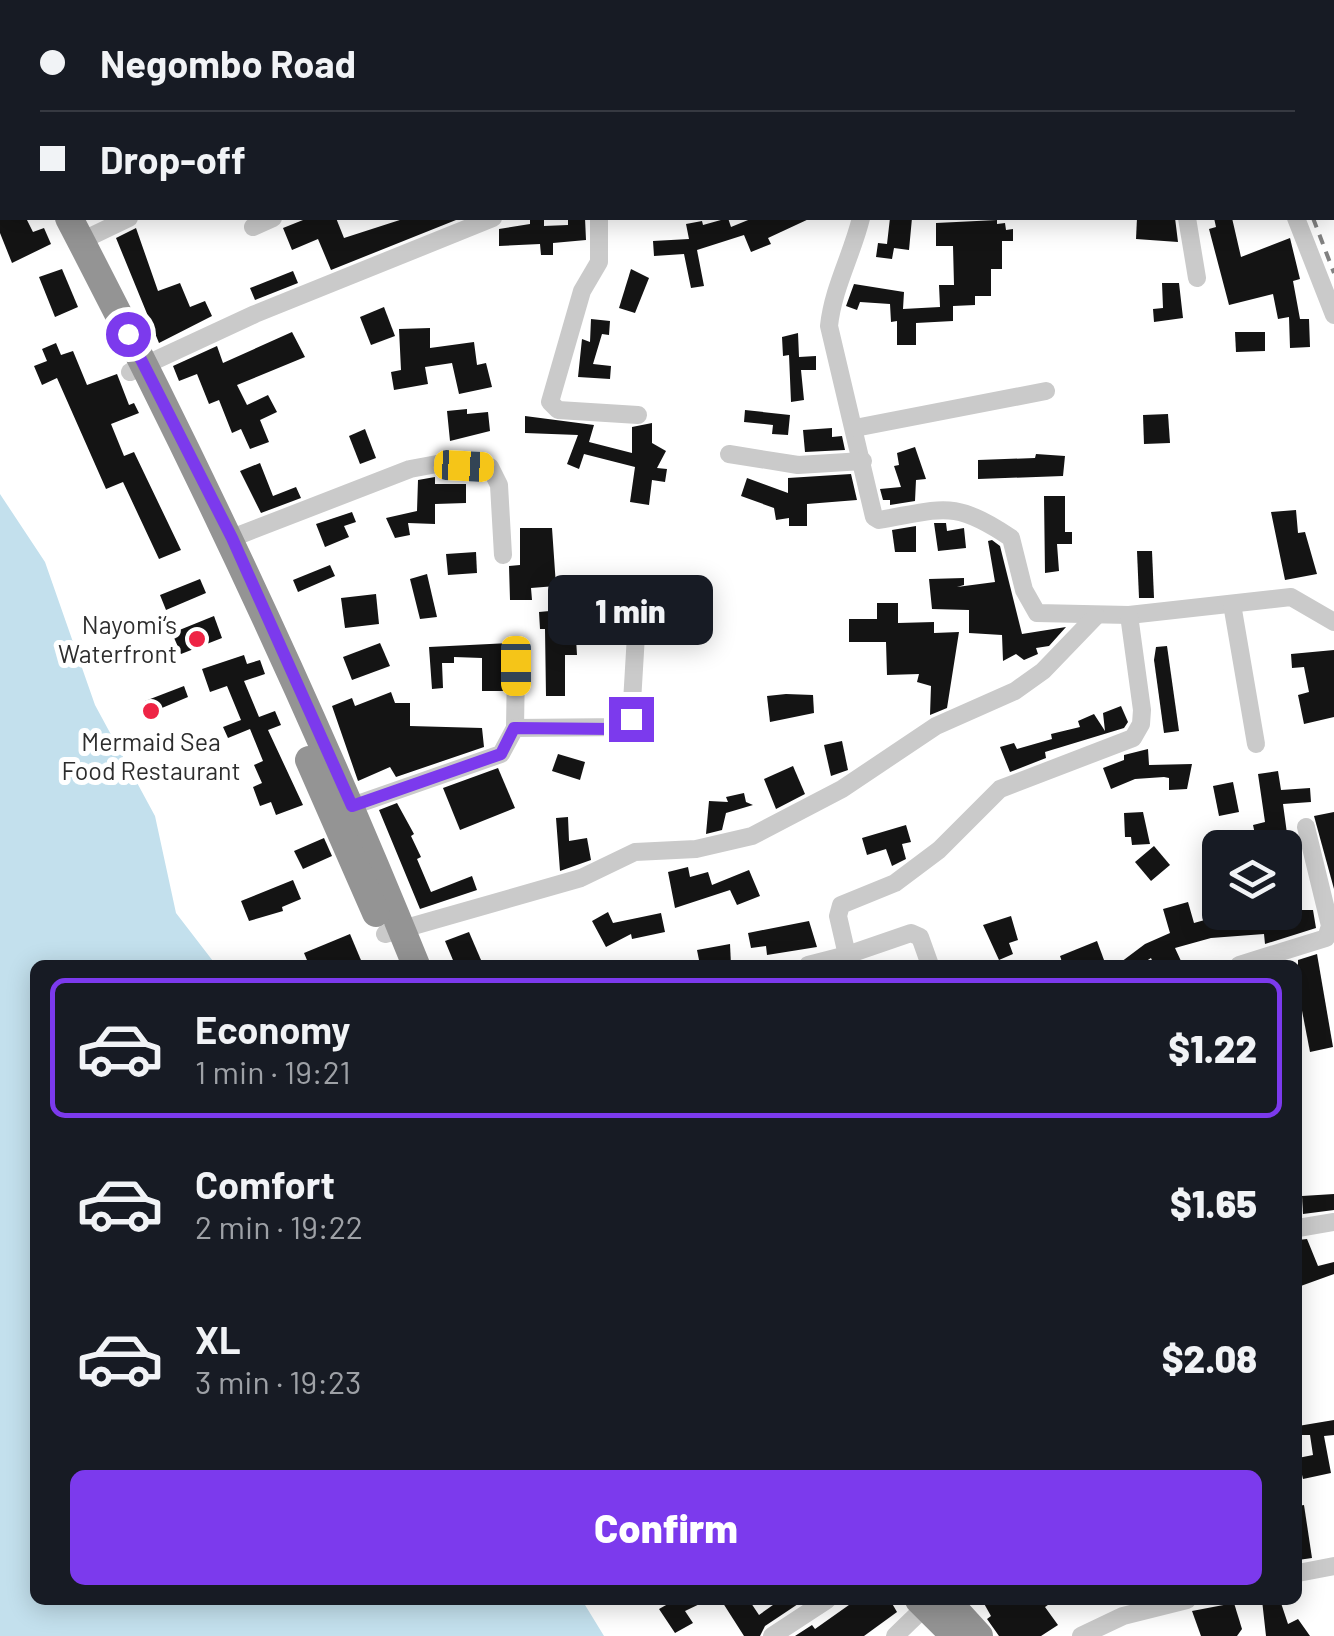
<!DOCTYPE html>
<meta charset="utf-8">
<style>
body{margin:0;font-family:Barlow,sans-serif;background:#20242c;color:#f1f3f6;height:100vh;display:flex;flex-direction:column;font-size:38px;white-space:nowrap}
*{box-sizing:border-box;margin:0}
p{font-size:32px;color:#9ea1a6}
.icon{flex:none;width:55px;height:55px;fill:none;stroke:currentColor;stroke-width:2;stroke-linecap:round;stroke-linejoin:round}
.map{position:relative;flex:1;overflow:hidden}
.details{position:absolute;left:30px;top:960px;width:1272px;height:645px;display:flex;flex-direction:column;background:#171b24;border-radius:15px;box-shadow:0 5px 25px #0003}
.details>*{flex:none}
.hud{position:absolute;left:0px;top:0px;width:1335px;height:220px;box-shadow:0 5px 25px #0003;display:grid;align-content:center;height:220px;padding:0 40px;background:#171b24}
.buttons{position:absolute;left:1202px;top:830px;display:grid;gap:20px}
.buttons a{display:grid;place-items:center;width:100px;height:100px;border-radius:15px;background:#171b24;box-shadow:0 5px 25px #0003;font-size:50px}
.end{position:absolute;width:45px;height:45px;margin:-22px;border:12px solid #7c3aed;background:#fff;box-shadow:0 0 0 5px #fff}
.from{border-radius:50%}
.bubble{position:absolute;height:70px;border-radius:15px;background:#171b24;box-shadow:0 5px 25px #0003;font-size:32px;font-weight:800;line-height:70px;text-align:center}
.car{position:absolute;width:30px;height:60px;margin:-30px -15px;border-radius:12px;box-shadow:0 0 8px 2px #0007;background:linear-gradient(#f5c518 24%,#345 0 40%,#f5c518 0 76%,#345 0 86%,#f5c518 0)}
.hud b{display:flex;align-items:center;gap:35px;height:95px;font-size:38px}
.hud b+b{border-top:2px solid #363941}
.hud i{width:25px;height:25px;background:#f1f3f6}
ul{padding:18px 0 0;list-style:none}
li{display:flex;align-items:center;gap:30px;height:140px;margin:0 20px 15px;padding:0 20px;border:5px solid transparent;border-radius:15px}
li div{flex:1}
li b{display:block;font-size:38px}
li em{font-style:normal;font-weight:800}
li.current{border-color:#7c3aed}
li>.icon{width:90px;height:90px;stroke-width:1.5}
.button{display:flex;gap:20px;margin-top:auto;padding:20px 40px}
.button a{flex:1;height:115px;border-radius:15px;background:#7c3aed;color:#fff;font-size:40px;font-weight:800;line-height:115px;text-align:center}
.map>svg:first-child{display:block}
</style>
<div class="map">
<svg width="1334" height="1636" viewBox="0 0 1334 1636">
<rect width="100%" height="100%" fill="#fff"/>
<!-- water -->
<polygon fill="#c3e0ed" points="0,494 45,562 95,705 155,816 176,913 216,965 35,965 35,1600 582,1600 604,1636 0,1636"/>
<!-- building -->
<g fill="#141414">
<polygon points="0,218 26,218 33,232 44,228 51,244 12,263 0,233"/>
<polygon points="308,218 336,218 344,238 406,218 461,218 331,270 318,239 292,250 283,228"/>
<polygon points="530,218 544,218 544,226 568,225 568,218 585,218 586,240 553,243 553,255 541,255 540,244 499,246 499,229 530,224"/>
<polygon points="728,218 731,227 753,218 811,218 768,238 771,244 751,252 744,235 697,250 704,286 691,288 684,254 654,256 653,241 689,239 686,224 702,221 703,225"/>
<polygon points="890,218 912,218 909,250 894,248 892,259 876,257 878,243 887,244"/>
<polygon points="1137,218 1175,218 1178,242 1136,239"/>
<polygon points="1214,218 1232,218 1241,257 1290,238 1300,279 1293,281 1300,319 1309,319 1310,347 1290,348 1289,317 1278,319 1273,294 1229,305 1209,229 1216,227"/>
<polygon points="997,220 997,224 1005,223 1006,230 1013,229 1013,241 1002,241 1002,269 991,269 991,296 975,296 975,305 953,306 953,321 916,323 916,345 897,345 897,321 891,322 890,304 860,302 857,310 846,306 854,284 904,292 903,309 940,307 939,285 954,285 953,246 936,246 936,223"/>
<polygon points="136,228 158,291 180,283 190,307 205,301 212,316 159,343 116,238"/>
<polygon points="62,269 78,307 55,317 39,277"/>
<polygon points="631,269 649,278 635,313 619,308"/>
<polygon points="293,271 298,283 255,300 250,288"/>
<polygon points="1162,283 1179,283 1183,318 1154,322 1153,309 1163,308"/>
<polygon points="384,307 395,336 371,345 360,317"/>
<polygon points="591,319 610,321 609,335 602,334 593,364 611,366 610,379 578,377 582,339 590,342"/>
<polygon points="430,328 430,348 474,342 477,365 486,363 492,387 459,394 452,363 425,367 428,384 394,390 391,372 401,370 399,329"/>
<polygon points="292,332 305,357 237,385 247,405 268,395 277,412 260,420 269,442 250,449 241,429 232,433 219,400 209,404 197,374 179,381 173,366 217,346 223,363"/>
<polygon points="1235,332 1265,332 1265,351 1236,352"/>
<polygon points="798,333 799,357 816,356 816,370 801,370 804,400 791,402 789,355 783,356 782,337"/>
<polygon points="56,343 61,355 73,351 87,385 117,374 129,405 134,403 139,413 111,424 124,456 134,452 181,550 159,559 123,482 106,489 57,378 42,385 34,366 47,361 42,349"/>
<polygon points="467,409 467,414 488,412 490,431 450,441 447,411"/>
<polygon points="745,410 790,415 788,435 772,434 773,425 744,422"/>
<polygon points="1168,414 1170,443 1144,444 1143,415"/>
<polygon points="525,416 594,425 589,442 632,453 632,427 652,423 652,443 666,451 657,468 667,469 665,482 652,480 649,505 630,502 635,467 584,454 579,469 567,464 578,435 525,433"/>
<polygon points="832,428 832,437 842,436 845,450 805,452 803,430"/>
<polygon points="365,429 376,458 360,464 349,436"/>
<polygon points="915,447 926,479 916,480 915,501 890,505 890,500 883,500 880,489 901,487 894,466 899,465 897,453"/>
<polygon points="1036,454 1065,456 1063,476 978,479 978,460 1035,458"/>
<polygon points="260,463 273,496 296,487 301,498 261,513 240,471"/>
<polygon points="851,474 857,500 807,504 807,526 789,526 789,518 776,520 774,508 741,496 747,478 788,493 788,478"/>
<polygon points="435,477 435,484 466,484 466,503 435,504 435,524 408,523 410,535 395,538 386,518 417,511 418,480"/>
<polygon points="1044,496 1065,496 1065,532 1072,532 1072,544 1057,544 1059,571 1045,573"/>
<polygon points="1296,510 1298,533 1305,532 1317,574 1285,580 1271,512"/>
<polygon points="352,512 356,522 344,526 349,537 325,547 316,524"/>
<polygon points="934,523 946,523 947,531 964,528 966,548 938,551"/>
<polygon points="916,526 916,552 895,552 892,530"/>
<polygon points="520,528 552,528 556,586 531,588 532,600 510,600 509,566 520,565"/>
<polygon points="992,540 1000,546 1022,634 1066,627 1049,646 1036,648 1038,654 1024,660 1016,654 1003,661 1002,635 969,633 969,610 932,609 929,579 964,578 964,585 957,587 995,582 988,541"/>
<polygon points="1137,551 1152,551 1154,598 1139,598"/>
<polygon points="476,552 477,573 448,575 446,554"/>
<polygon points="330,565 335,576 298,592 293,580"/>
<polygon points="427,574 437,617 420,619 410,579"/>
<polygon points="200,579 206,593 166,610 160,595"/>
<polygon points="376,594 379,624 345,628 341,598"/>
<polygon points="877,603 898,603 898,623 934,622 934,633 959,632 947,708 930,715 931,686 917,682 919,674 887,675 886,642 849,642 849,619 877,619"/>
<polygon points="560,610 563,638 576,638 577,655 565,655 565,696 546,696 545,629 540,629 539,612"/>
<polygon points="214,616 222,638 181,654 172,633"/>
<polygon points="380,643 390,666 352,680 343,657"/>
<polygon points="511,643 511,654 504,664 503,691 482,691 482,658 454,657 454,663 442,663 443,688 432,689 429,647"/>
<polygon points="1167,646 1179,731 1164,733 1154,660 1156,647"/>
<polygon points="1334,650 1334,717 1304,724 1298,695 1309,692 1304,667 1292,668 1291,654"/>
<polygon points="244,655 247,664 260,660 265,674 244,681 259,717 275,711 281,725 268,730 303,805 276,815 271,802 260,806 253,787 262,783 254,765 263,761 250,729 228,738 223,727 241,720 227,686 210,692 202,669"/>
<polygon points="184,686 188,697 150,713 145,701"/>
<polygon points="391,692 395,703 410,703 410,726 482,728 484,747 396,777 390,767 358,781 332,706 352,698 355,706"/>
<polygon points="786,694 813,695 814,713 770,722 767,696"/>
<polygon points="1121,706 1128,722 1124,728 1045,752 1046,758 1010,772 1000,747 1014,743 1017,749 1052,739 1051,734 1080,727 1078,721 1094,714 1105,731 1103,713"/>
<polygon points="842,741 848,770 831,776 824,745"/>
<polygon points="1148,749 1149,765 1192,764 1187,789 1169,790 1169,778 1164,777 1135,779 1111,789 1103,768 1124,760 1124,755"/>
<polygon points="558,754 585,762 580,780 552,771"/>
<polygon points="793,766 805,794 776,809 764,779"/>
<polygon points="498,768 515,808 460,830 443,788"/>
<polygon points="1278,771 1281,790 1310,788 1311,802 1283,804 1288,841 1258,848 1253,825 1265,822 1258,774"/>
<polygon points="1233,782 1239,812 1219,816 1213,786"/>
<polygon points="744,793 746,802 753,805 726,813 722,830 706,834 709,801 728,802 726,797"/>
<polygon points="397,803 414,834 411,836 421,857 417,859 431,892 472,876 477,890 420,909 379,810"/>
<polygon points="1143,812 1150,844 1132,845 1131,837 1125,837 1124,813"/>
<polygon points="1334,812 1334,889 1314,816"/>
<polygon points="568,817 569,841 587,838 591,860 560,871 556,818"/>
<polygon points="906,825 911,842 902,844 906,859 892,866 886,849 867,855 862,838"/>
<polygon points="324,838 332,856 303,869 294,851"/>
<polygon points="1154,846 1170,865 1151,881 1135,862"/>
<polygon points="1291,858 1301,910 1313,910 1316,928 1265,944 1264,934 1211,938 1175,948 1181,961 1172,965 1154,965 1151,958 1140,965 1117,965 1145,944 1170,933 1163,909 1188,902 1194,923 1219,916 1285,912 1285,859"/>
<polygon points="688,867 690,877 708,872 712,885 749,870 760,896 737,905 730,890 675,908 668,872"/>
<polygon points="293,880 301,899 282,907 283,911 249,921 241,901"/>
<polygon points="608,912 613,923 661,913 665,932 632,939 631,934 606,947 592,921"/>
<polygon points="1011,916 1018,940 1009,943 1013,954 999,960 983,925"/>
<polygon points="809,921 817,947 767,955 766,946 751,948 748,933"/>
<polygon points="469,932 481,960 455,965 445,941"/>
<polygon points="350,934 363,965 309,965 304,953"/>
<polygon points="1097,941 1104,960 1063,965 1060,956"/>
<polygon points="730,944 731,965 700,965 697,950"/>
<polygon points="1317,954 1333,1047 1310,1052 1298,990 1298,960"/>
<polygon points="1334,1194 1334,1210 1303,1214 1302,1196"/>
<polygon points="1307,1239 1318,1266 1334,1262 1334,1274 1298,1287 1298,1240"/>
<polygon points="1334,1420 1334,1435 1324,1436 1331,1473 1303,1479 1298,1458 1313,1455 1310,1435 1298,1435 1298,1426"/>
<polygon points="1304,1505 1312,1558 1298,1560 1298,1506"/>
<polygon points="675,1600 708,1600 685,1611 693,1623 675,1633 659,1609"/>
<polygon points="721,1600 749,1600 759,1615 780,1600 801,1602 765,1626 760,1636 744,1636"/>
<polygon points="856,1600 890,1600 897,1612 864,1636 795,1636 812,1625 815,1629"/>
<polygon points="982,1600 1055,1600 1045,1607 1058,1625 1041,1636 999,1636 987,1619 991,1616"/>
<polygon points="1262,1600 1280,1600 1288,1624 1298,1619 1310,1636 1266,1636"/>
<polygon points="1234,1603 1242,1629 1237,1636 1201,1636 1192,1611"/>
</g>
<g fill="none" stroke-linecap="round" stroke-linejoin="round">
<!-- minor -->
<g stroke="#cacaca" stroke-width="18">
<polyline points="386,0 387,2"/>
<polyline points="526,0 527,2"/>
<polyline points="1213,0 1214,2"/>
<polyline points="107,2 112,0"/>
<polyline points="677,2 684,2"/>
<polyline points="0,53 2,52"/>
<polyline points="599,218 599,262 582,291 550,402 558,410 638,415"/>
<path d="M861 218C852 255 833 288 829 326L874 517 879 520C943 509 954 499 1011 538L1024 590 1037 613 1129 615 1291 597 1334 622"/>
<polyline points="1187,218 1197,278"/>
<polyline points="1296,218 1334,315"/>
<polyline points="253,227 273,218"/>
<polyline points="81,241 129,218"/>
<polyline points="130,372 255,314 493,218"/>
<polyline points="855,428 1046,391"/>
<polyline points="729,454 798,465 863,461"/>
<polyline points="232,538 410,469 437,464 490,467 499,485 503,555"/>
<polyline points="1232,604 1256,744"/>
<polyline points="515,728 516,665"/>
<polyline points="352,806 501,754 515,728 625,727 631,719 637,618"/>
<polyline points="385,934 581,878 635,852 696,849 752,836 842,789 936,726 1015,691 1043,671 1096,616"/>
<polyline points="847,955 911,933 920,937 930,965"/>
<polyline points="808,965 847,955 838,916 841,905 895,883 939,850 1000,789 1133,738 1141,724 1142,710 1129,615"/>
<polyline points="1239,965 1326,938 1330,926 1306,827"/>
<polyline points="1298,1228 1334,1222"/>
<polyline points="1298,1573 1334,1566"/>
<polyline points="772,1636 827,1600"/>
<polyline points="895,1636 926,1606"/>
<polyline points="1081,1636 1123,1616 1187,1600"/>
</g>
<!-- highway -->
<g stroke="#949494" stroke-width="28">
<polyline points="0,83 2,88"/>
<polyline points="0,117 2,122"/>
<path d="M69 218C196 462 313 710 416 965"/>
<polyline points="309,760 376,913"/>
<polyline points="919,1600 955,1636"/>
<polyline points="947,1601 979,1636"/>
</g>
<!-- rail -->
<g stroke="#828282" stroke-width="4" stroke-dasharray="10 8" stroke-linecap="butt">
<polyline points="1229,0 1230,2"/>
<polyline points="1313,218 1334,273"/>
</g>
</g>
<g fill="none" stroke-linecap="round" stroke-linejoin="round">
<!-- route -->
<polyline stroke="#7c3aed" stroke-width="12" points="128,334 232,538 352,806 501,754 514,728 614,729 631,719"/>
</g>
<!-- markers -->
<g fill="#ee2445" stroke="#fff" stroke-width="4">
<circle cx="197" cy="639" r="10"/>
<circle cx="151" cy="711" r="10"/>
</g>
<g text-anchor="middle" stroke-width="10" stroke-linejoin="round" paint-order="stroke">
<!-- poi labels -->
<g font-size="25" fill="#2d2d2d" stroke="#fff" text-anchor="end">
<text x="177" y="634">Nayomi‘s<tspan x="177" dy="29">Waterfront</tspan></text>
<text x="151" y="751" text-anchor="middle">Mermaid Sea<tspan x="151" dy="29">Food Restaurant</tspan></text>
</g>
</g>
</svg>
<div class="buttons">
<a><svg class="icon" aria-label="layers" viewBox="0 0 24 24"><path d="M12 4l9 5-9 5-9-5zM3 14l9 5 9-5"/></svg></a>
</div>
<i class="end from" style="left:128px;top:334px"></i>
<i class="end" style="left:631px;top:719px"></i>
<div class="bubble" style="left:548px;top:575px;width:165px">1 min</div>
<i class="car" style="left:464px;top:466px;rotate:93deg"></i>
<i class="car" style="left:516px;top:666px;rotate:180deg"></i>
<div class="hud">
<b><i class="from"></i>Negombo Road</b>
<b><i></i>Drop-off</b>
</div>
<section class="details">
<ul>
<li class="current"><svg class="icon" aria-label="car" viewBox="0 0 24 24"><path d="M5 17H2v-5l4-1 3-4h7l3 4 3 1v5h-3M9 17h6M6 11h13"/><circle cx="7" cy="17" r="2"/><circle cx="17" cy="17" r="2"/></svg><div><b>Economy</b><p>1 min · 19:21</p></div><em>$1.22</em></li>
<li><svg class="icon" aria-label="car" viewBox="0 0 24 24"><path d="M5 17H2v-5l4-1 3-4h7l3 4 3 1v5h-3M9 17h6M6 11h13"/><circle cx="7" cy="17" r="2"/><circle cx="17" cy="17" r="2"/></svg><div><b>Comfort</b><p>2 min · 19:22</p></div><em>$1.65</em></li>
<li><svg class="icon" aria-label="car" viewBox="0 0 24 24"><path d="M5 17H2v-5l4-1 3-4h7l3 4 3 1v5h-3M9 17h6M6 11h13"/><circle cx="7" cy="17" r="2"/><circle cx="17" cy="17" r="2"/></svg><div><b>XL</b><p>3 min · 19:23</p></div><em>$2.08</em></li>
</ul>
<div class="button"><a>Confirm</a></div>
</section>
</div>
